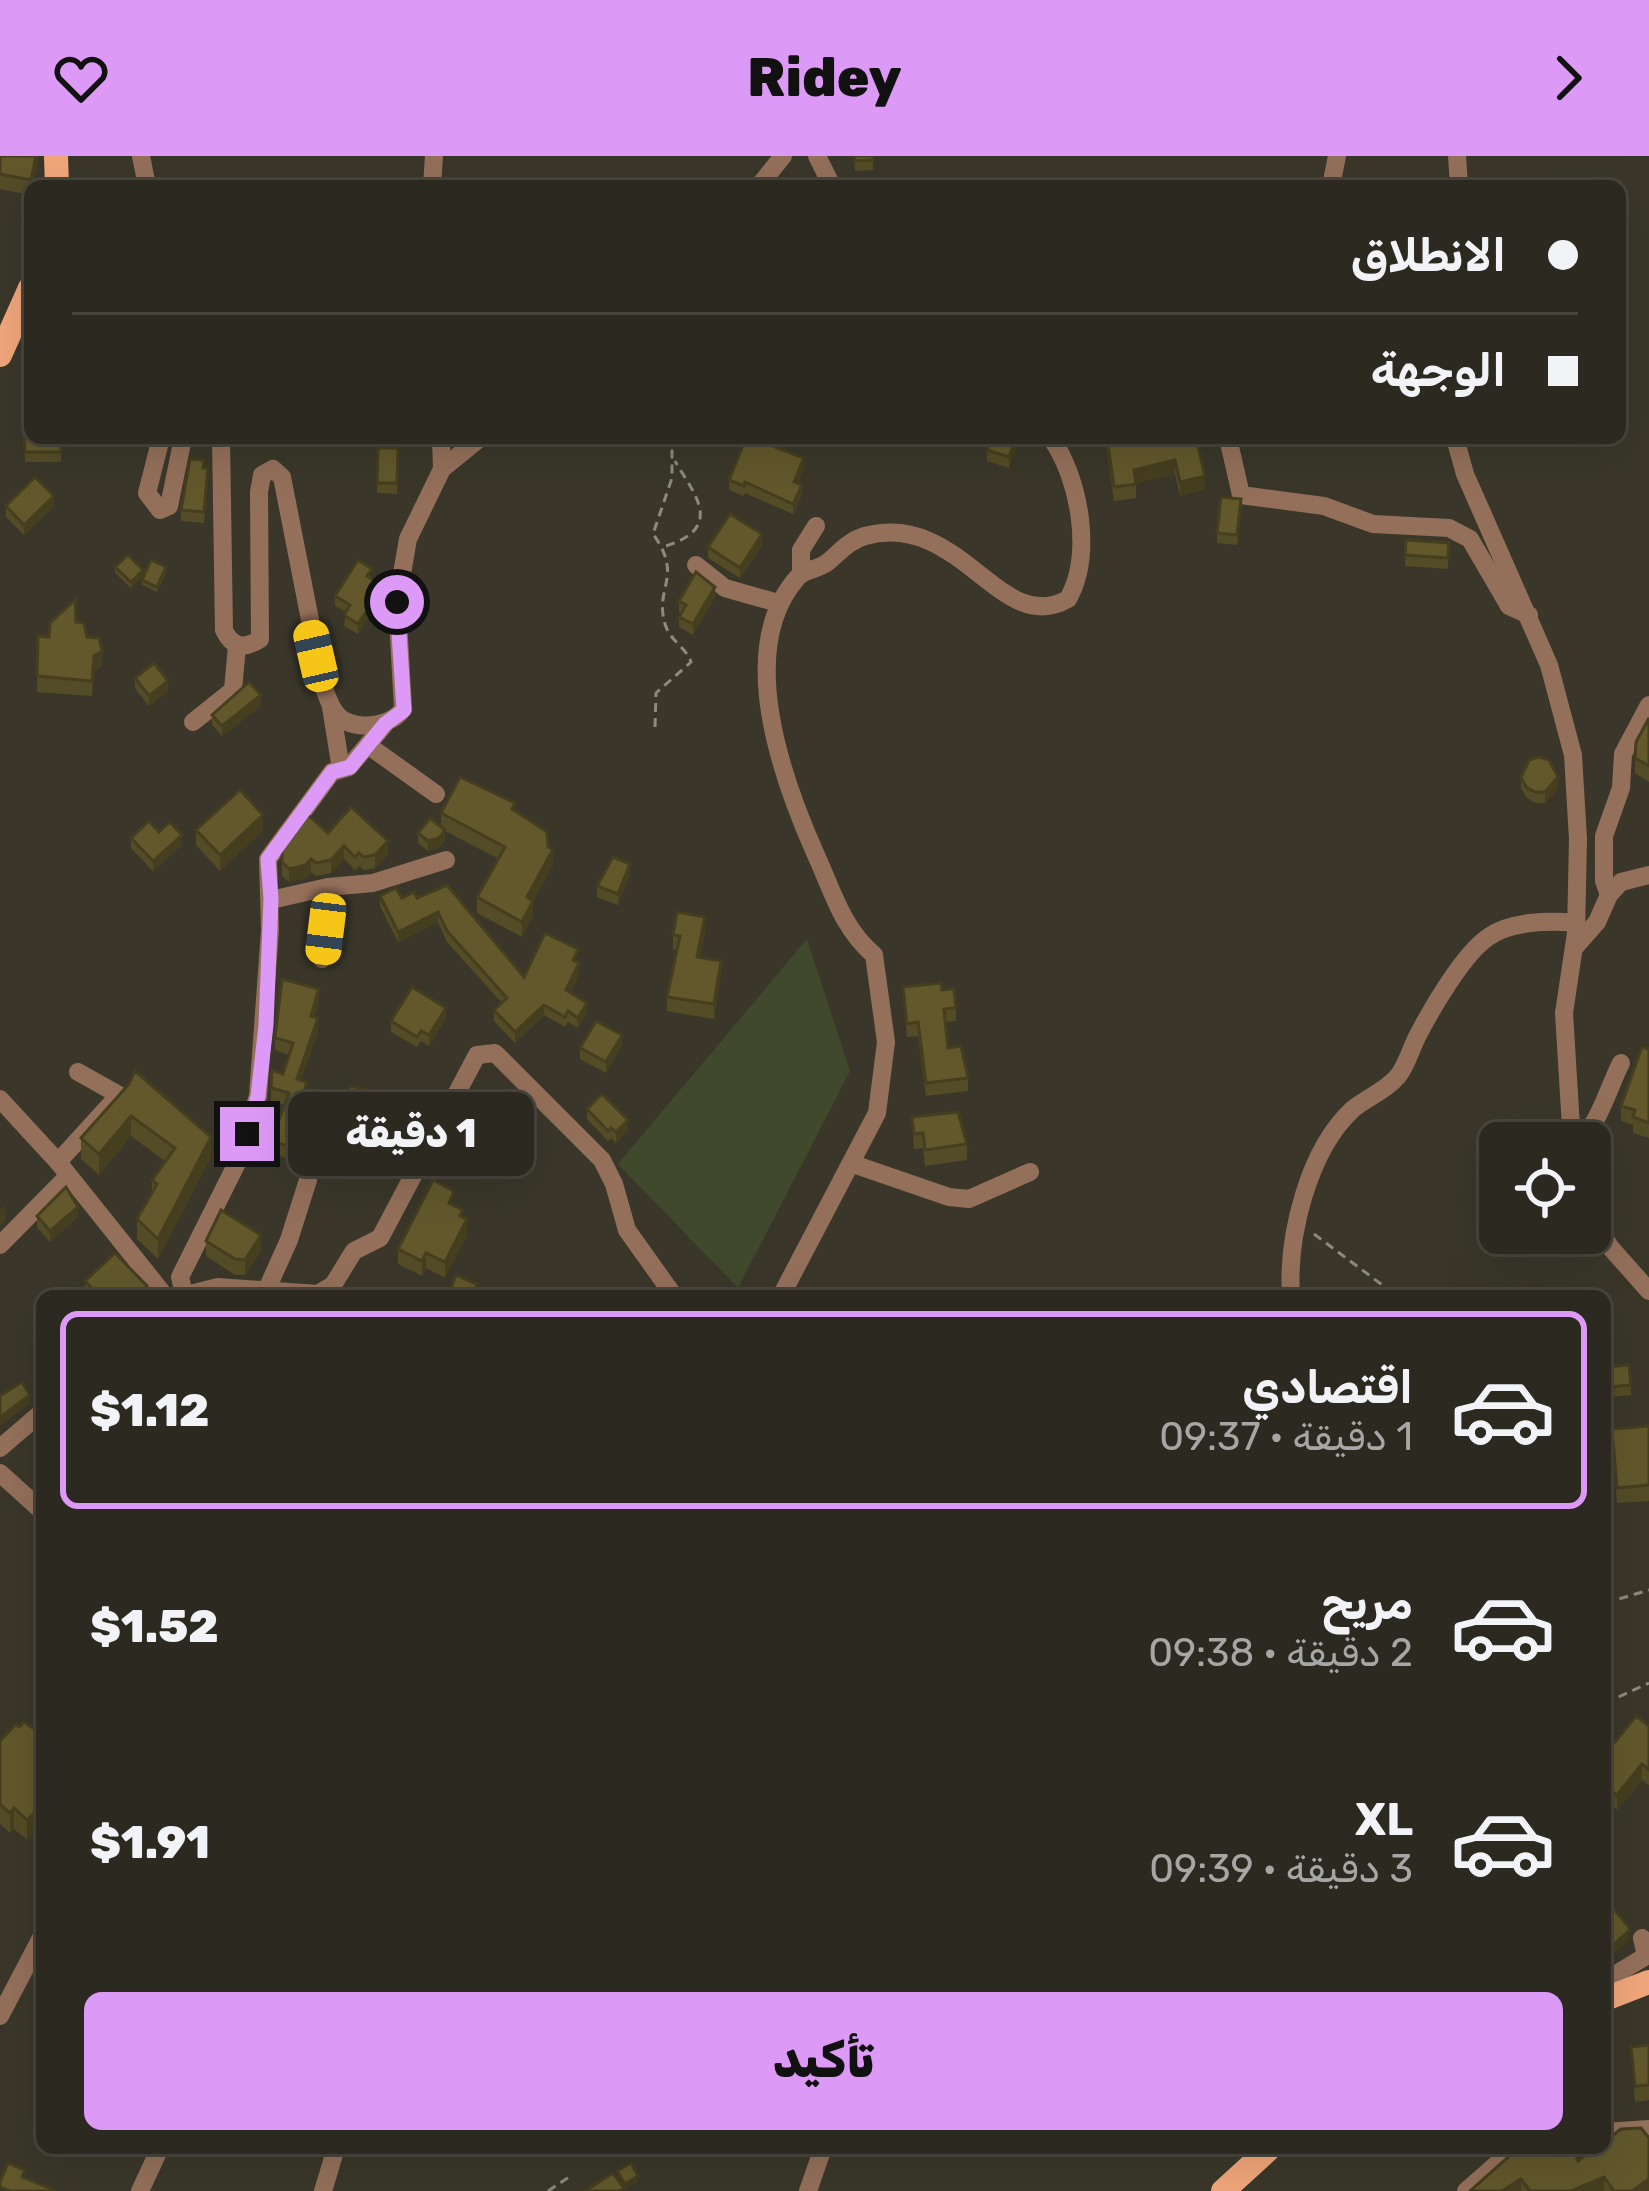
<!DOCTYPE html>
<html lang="ar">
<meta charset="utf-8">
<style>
body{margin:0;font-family:Rubik,Cairo,sans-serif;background:#38352d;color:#f1f3f6;direction:rtl;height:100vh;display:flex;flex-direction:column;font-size:45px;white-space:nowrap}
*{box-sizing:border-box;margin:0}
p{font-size:39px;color:#a6a6a5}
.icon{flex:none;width:66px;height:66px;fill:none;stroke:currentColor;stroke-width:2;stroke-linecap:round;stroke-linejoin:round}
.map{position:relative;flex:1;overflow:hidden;direction:ltr}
.details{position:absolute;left:36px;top:1134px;width:1575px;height:864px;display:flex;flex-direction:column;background:#2c2920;border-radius:18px;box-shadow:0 12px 48px #0002,0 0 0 3px #48453e;direction:rtl}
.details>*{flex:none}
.hud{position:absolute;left:24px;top:24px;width:1602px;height:264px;border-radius:18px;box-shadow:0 12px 48px #0002,0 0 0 3px #48453e;direction:rtl;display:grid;align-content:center;height:264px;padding:0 48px;background:#2c2920}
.controls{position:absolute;left:1479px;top:966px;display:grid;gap:24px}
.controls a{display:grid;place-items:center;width:132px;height:132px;border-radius:18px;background:#2c2920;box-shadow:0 12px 48px #0002,0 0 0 3px #48453e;font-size:60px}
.end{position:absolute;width:54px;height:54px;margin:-27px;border:15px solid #dc99f5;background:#111;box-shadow:0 0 0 6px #111}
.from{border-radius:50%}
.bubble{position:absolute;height:84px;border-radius:18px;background:#2c2920;box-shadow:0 12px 48px #0002,0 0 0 3px #48453e;font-size:39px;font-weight:800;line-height:84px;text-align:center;direction:rtl}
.car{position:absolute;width:36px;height:72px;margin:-36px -18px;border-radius:15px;box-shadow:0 0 9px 3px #0007;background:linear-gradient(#f5c518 24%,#345 0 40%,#f5c518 0 76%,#345 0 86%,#f5c518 0)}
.hud b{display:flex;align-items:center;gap:42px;height:114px;font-size:45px}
.hud b+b{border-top:3px solid #48453e}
.hud i{width:30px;height:30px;background:#f1f3f6}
ul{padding:21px 0 0;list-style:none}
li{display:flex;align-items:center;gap:36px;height:198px;margin:0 24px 18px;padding:0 24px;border:6px solid transparent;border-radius:18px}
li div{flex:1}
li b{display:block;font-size:45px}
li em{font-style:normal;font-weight:800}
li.active{border-color:#dc99f5}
li>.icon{width:108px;height:108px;stroke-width:1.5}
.button{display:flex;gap:24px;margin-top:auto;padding:24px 48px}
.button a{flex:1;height:138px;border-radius:18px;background:#dc99f5;color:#111;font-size:48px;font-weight:800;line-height:138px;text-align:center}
header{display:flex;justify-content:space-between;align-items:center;height:156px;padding:0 48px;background:#dc99f5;color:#111;font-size:54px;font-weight:800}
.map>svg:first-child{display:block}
</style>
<header><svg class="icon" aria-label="forward" viewBox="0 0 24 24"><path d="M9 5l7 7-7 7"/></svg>Ridey<svg class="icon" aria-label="heart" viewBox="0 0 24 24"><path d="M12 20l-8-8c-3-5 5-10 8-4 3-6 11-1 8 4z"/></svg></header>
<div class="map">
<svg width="1649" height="2035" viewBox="0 0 1649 2035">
<rect width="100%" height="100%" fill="#3a372a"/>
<!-- green -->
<polygon fill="#40492c" points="807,783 850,915 738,1132 618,1008"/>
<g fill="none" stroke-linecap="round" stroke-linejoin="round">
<!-- path -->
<g stroke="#8c897f" stroke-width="3" stroke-dasharray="9 6" stroke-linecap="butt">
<path d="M666 390C725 371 694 338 675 305"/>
<path d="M655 571 656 537 691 506C686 491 670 485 665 468 654 431 684 421 653 378L672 322V282"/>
<polyline points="1314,1078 1397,1140"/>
<polyline points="1605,1447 1649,1434"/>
<polyline points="1605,1547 1649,1527"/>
<polyline points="548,2035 569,2021"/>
</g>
<!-- minor -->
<g stroke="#94705a" stroke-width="18">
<polyline points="141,0 147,30"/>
<polyline points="817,0 832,30"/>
<polyline points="1457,0 1459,30"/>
<polyline points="432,30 434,0"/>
<polyline points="759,30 783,0"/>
<polyline points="1331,30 1337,0"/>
<polyline points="161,282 147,337 160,354 169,350 183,282"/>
<path d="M221 282 224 474C232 491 244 494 260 483L259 336 262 319 273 313 282 321 323 530C328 542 332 558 345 565 364 574 392 569 403 553L397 446 408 383 442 313 480 282"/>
<polyline points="441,282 442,313"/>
<polyline points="1228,282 1241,339 1324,350 1373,368 1449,372 1470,383 1509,450 1529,459"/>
<polyline points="1455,282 1465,318 1549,509 1573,599 1578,683 1576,777 1564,857 1572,987"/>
<polyline points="696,409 725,432 778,447"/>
<polyline points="801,416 801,394 816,370"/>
<polyline points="331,551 341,613"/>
<polyline points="193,566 233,534 237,490"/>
<polyline points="369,590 436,638"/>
<polyline points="319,734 326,773 322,803"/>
<polyline points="1609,739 1604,725 1604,680 1621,632 1623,598 1649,549"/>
<polyline points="271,744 328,731 373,727 446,704"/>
<polyline points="1575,791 1597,766 1609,739 1621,726 1649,719"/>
<polyline points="0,943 58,1006 165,1140"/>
<path d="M1578 987C1600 966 1607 935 1621 907"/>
<polyline points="58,1006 119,939 78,916"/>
<polyline points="853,1008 949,1041 969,1043 1030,1016"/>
<polyline points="1590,1059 1610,1091 1649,1135"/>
<polyline points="0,1089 68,1020"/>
<polyline points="267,1133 289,1084 308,1024"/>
<polyline points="184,1138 180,1121 237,1007 258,940 270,774 268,703 332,616 349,611 385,568"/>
<polyline points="182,1140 218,1131 318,1138 333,1129 354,1095 380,1082 477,899 495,897 602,1004 614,1028 627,1074 674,1140"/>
<path d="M781 1140 877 957 886 886 874 799C842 772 833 736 816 699 782 623 735 493 797 422 804 413 818 414 828 406 840 396 848 385 865 380 961 354 1000 482 1068 443 1093 399 1080 323 1051 282"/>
<path d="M1291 1140C1287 1081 1308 994 1353 953 1366 942 1387 934 1398 920 1407 909 1411 892 1418 879 1432 852 1463 799 1487 782 1509 765 1550 764 1576 767"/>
<polyline points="0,1292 42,1256"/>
<polyline points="0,1317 42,1355"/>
<polyline points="1620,1837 1618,1817 1646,1800 1642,1782"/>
<polyline points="0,1860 42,1780"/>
<polyline points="1605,1976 1649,1973"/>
<polyline points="140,2035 160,1992"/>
<polyline points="323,2035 336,1992"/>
<polyline points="808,2035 823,1992"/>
<polyline points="1466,2035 1507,1999 1532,1992"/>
</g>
<!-- major -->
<g stroke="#f1a77a" stroke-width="24">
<polyline points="56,0 57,30"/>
<polyline points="0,199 30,132"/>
<polyline points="1605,1843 1649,1826"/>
<polyline points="1223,2035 1270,1992"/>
</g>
</g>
<!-- wall -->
<g fill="#544c26">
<polygon points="0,0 39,0 33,30 30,30 30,39 0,33"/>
<polygon points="854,0 873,0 873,14 855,15"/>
<polygon points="24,268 61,282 61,306 25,306"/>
<polygon points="1105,282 1196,282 1205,333 1180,340 1175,318 1136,327 1136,342 1114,345"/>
<polygon points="1016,291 1009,312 987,305 987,294"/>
<polygon points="378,292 398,292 397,338 377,337"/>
<polygon points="203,312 208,323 204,367 181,365 181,354"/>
<polygon points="804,313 798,327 802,339 793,358 745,337 744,340 729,334 729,324"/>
<polygon points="6,350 54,350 24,379 6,361"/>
<polygon points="1241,353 1237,389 1217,387 1217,377"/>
<polygon points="1406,384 1449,387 1448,413 1405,410"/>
<polygon points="762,389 740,422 708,402 708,391"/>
<polygon points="115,411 143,419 131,432 115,417"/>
<polygon points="166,416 157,436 142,429 142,424"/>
<polygon points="372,423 383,440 358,478 344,470 346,456 335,450 335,440"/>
<polygon points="715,441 693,479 679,471 679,461 682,457 679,456 679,445"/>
<polygon points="76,466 87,481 102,510 94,515 92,540 37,536 38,480 49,481"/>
<polygon points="135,522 168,535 149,550 135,532"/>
<polygon points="261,550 222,580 212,569 212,559"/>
<polygon points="1649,562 1649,626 1635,617 1636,586"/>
<polygon points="1521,622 1558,632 1545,647 1535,647 1526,641 1521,632"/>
<polygon points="515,655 548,691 553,709 533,745 533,760 522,781 477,757 477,741 499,703 445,675 445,685 439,692 428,695 418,687 418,677 441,671 441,657"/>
<polygon points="196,674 263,675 220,715 196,689"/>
<polygon points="159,676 182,689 153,715 131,692 131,682"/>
<polygon points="328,677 388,698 375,712 364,714 359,710 355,714 344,703 331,717 316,720 311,716 306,722 289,726 282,720 282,694"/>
<polygon points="630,718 618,749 597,741 597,730"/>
<polygon points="380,740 417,742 524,821 578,804 579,818 570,837 587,857 578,872 568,866 565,871 544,859 515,887 494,865 494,854 502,847 447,786 438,766 398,786 380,750"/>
<polygon points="705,776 700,802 721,819 714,863 667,855 667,841 677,794 673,793 673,779"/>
<polygon points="903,831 942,834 956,852 956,865 945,866 948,892 968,922 968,935 926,940 918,880 907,881"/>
<polygon points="319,846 314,861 318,875 301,924 307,938 301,960 313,988 307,1008 255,993 255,980 279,964 285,949 271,945 271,932 283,918 289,899 275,894 275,882"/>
<polygon points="446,862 429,890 421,885 417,891 391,876 391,865"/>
<polygon points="622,889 606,917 580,903 580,892"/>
<polygon points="1649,893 1649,982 1633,977 1633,969 1621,965 1621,950"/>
<polygon points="129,928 211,1001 158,1103 137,1083 137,1063 152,1037 152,1024 165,1005 131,980 99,1019 81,1003 81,982"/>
<polygon points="394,940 394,950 390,966 374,962 371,977 343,971 343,960"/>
<polygon points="587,953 628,974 616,987 611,982 608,985 587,963"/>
<polygon points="912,961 967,988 967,1004 925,1010 923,992 914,993"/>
<polygon points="454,1049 463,1062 467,1079 445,1122 426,1112 422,1120 398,1108 398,1093"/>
<polygon points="37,1060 78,1061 50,1086 37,1071"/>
<polygon points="206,1085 261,1095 245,1119 235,1119 206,1100"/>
<polygon points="85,1125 147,1140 85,1140"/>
<polygon points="1607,1211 1631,1229 1631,1239 1609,1241"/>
<polygon points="1649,1270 1649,1345 1617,1347 1612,1273"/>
<polygon points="1649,1570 1649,1629 1642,1624 1617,1654 1605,1645 1605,1579 1615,1586"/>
<polygon points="19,1571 42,1578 42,1686 33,1678 27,1684 14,1673 10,1677 0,1668 0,1585"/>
<polygon points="1649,1889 1649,1944 1635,1946 1631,1891"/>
<polygon points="1531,1998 1578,2005 1649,2035 1470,2035"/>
</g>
<!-- shaded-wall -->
<g fill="#453e1f">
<polygon points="36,0 39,0 33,30 31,30"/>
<polygon points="1016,282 1016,291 1009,312 1009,301"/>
<polygon points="804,302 804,313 794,336 794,326"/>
<polygon points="1175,304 1175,318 1134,328 1134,314"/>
<polygon points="1205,320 1205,333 1180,340 1180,326"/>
<polygon points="802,329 802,339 793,358 793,348"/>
<polygon points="54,340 54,350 24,379 24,369"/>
<polygon points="762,378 762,389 740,422 740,412"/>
<polygon points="143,414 143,419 131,432 131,426"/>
<polygon points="383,430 383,440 358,478 358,468"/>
<polygon points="715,431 715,441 693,479 693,468"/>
<polygon points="102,495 102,510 94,515 92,540 94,500"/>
<polygon points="168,525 168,535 149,550 149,540"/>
<polygon points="261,539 261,550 222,580 222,570"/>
<polygon points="1558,621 1558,632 1545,647 1545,636"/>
<polygon points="263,659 263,675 220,715 220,699"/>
<polygon points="445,674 445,685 439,692 428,695 428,685"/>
<polygon points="182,679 182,689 153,715 153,705"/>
<polygon points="388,685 388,698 375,712 375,699"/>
<polygon points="344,690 344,703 331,717 331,704"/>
<polygon points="553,693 553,709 527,756 527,741"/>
<polygon points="311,703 311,716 306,722 289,726 289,713"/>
<polygon points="630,708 630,718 618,749 618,738"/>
<polygon points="533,745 533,760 522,781 522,766"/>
<polygon points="438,756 438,766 398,786 398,776"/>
<polygon points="705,761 705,776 697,815 697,801"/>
<polygon points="721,805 721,819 714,863 714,848"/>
<polygon points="579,807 579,818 566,845 566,834"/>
<polygon points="319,833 319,846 311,873 311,860"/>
<polygon points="587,847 587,857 578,872 578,862"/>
<polygon points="544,849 544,859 515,887 515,876"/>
<polygon points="446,852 446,862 429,890 429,879"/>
<polygon points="318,862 318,875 297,935 297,923"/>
<polygon points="622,879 622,889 606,917 606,906"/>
<polygon points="307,926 307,938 297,972 297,959"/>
<polygon points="131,960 131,980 99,1019 99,998"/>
<polygon points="628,964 628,974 616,987 616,976"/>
<polygon points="313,975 313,988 307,1008 307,996"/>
<polygon points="211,981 211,1001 158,1103 158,1083"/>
<polygon points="5,1049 5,1065 0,1070 0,1054"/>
<polygon points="78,1051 78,1061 50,1086 50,1075"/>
<polygon points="467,1063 467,1079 445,1122 445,1106"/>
<polygon points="261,1079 261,1095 245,1119 245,1104"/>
<polygon points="426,1097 426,1112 422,1120 422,1105"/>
<polygon points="30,1239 30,1248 0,1270 0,1261"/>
<polygon points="1642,1608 1642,1624 1617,1654 1617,1639"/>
<polygon points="14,1652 14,1673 10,1677 10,1657"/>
<polygon points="33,1658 33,1678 27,1684 27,1664"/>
<polygon points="1629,1775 1629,1785 1605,1806 1605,1796"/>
<polygon points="638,2020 638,2025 625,2033 625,2028"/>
<polygon points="1604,2021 1604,2035 1571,2035"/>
<polygon points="1521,2023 1521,2035 1502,2035"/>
<polygon points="1649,2023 1649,2035 1632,2035"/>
</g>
<!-- building -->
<g fill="#62582c" stroke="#453e1f" stroke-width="3">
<polygon points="0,0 36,0 31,24 0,18"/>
<polygon points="854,0 873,0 873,4 855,5"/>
<polygon points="24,268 30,268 30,282 61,282 61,296 25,296"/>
<polygon points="746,282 752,282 804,302 794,326 802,329 793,348 745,326 744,330 729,324"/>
<polygon points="991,282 1016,282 1009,301 987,294"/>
<polygon points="1107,282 1196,282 1205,320 1180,326 1175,304 1134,314 1136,328 1114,331"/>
<polygon points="378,292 398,292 397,327 377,327"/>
<polygon points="190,303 204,304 203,312 208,312 204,356 181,354"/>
<polygon points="35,321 54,340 24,369 6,350"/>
<polygon points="1221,341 1241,343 1237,379 1217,377"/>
<polygon points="730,358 762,378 740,412 708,391"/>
<polygon points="1406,384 1449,387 1448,402 1405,399"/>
<polygon points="128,399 143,414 131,426 115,411"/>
<polygon points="151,404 166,411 157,431 142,424"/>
<polygon points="358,404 372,413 367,420 383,430 358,468 344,459 350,449 335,440"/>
<polygon points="696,416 715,431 693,468 679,461 686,449 679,445"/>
<polygon points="75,444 76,466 84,467 87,481 99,482 102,495 94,500 92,525 37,520 38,480 49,481 50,467"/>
<polygon points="154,507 168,525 149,540 135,522"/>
<polygon points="249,526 261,539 222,570 212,559"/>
<polygon points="1649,562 1649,610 1635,602 1636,586"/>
<polygon points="1539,601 1549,604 1558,621 1545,636 1535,636 1526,631 1521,622 1529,604"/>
<polygon points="460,621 515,647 512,653 547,676 548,691 553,693 527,741 533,745 522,766 477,741 505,691 441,657"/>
<polygon points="240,634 263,659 220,699 196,674"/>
<polygon points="351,651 388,685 375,699 364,701 359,697 355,701 344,690 331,704 316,707 311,703 306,709 289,713 282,706 282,694 308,659 328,677"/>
<polygon points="430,662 445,674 439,682 428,685 418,677"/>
<polygon points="149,665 159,676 170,666 182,679 153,705 131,682"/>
<polygon points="613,701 630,708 618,738 597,730"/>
<polygon points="447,729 524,821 545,777 578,793 573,804 579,807 566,834 587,847 578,862 568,855 565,861 544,849 515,876 494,854 507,842 447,775 438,756 398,776 380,740 396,732 402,742 414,736 417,742"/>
<polygon points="677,756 705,761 697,801 721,805 714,848 667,841 680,780 673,779"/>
<polygon points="282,823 319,833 311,860 318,862 297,923 307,926 297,959 305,961 302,972 313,975 307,996 255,980 262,959 279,964 289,937 271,932 272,914 283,918 293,887 275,882"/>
<polygon points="941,827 942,834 954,833 956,852 944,853 948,892 961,890 968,922 926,927 918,866 907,868 903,831"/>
<polygon points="412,831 446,852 429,879 421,875 417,881 391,865"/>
<polygon points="596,865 622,879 606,906 580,892"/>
<polygon points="1642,891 1649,893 1649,967 1633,961 1635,954 1621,950"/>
<polygon points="135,915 211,981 158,1083 137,1063 157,1028 152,1024 175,992 131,960 99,998 81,982 129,928"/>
<polygon points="350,930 394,940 390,955 374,952 371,967 343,960"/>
<polygon points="602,938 628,964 616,976 611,972 608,975 587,953"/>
<polygon points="958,956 967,988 925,994 923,977 914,978 912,961"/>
<polygon points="433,1024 454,1035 449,1047 463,1054 460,1060 467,1063 445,1106 426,1097 422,1105 398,1093"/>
<polygon points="66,1031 78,1051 50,1075 37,1060"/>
<polygon points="221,1054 261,1079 245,1104 235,1103 206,1085"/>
<polygon points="115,1097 147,1130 136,1140 99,1140 85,1125"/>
<polygon points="456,1119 477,1128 473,1137 480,1140 448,1140"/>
<polygon points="1629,1209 1631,1229 1609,1231 1607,1211"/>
<polygon points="22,1226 30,1239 0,1261 0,1240"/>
<polygon points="1649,1270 1649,1329 1617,1332 1612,1273"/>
<polygon points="1636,1560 1649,1570 1649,1614 1642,1608 1617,1639 1605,1630 1605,1579 1615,1586"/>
<polygon points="24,1566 42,1578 42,1666 33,1658 27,1664 14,1652 10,1657 0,1648 0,1585 16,1568 19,1571"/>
<polygon points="1613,1752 1629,1771 1629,1775 1605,1796 1605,1758"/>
<polygon points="1649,1889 1649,1929 1635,1930 1631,1891"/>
<polygon points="1641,1972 1649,1982 1649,2023 1632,2035 1614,2035 1604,2021 1571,2035 1530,2035 1521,2023 1502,2035 1470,2035 1514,1996 1527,1993 1531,1998 1548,1992 1573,1992 1578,2005 1595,1992 1605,1992 1605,1985 1621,1973"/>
<polygon points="8,2007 25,2014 22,2021 57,2035 10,2035 0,2031 0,2026"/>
<polygon points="631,2007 638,2020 625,2028 617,2015"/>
<polygon points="613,2017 624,2032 620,2035 585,2035"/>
</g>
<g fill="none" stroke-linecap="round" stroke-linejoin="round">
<!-- route -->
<polyline stroke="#dc99f5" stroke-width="15" points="247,978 258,940 266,869 271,743 268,703 332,616 350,611 385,568 404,554 397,446"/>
</g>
</svg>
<div class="controls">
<a><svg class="icon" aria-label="locate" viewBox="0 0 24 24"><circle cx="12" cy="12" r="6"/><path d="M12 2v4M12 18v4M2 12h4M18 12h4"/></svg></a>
</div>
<i class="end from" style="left:397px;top:446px"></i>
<i class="end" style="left:247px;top:978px"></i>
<div class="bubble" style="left:288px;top:936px;width:246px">1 دقيقة</div>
<i class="car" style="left:316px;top:500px;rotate:347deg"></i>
<i class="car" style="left:326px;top:773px;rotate:187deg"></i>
<div class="hud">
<b><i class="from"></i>الانطلاق</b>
<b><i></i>الوجهة</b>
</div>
<section class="details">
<ul>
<li class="active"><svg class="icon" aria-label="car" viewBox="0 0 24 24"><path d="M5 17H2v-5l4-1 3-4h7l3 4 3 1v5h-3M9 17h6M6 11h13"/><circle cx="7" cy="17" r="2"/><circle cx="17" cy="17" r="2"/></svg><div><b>اقتصادي</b><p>1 دقيقة · 09:37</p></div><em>$1.12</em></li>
<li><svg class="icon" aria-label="car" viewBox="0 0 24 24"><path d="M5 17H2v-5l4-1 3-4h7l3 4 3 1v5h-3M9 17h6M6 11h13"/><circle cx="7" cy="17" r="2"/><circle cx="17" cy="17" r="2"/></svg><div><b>مريح</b><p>2 دقيقة · 09:38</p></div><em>$1.52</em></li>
<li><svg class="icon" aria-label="car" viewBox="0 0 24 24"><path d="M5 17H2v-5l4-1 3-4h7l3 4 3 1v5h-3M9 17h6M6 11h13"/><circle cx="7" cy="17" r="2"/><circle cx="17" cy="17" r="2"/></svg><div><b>XL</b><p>3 دقيقة · 09:39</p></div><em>$1.91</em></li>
</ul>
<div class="button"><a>تأكيد</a></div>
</section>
</div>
